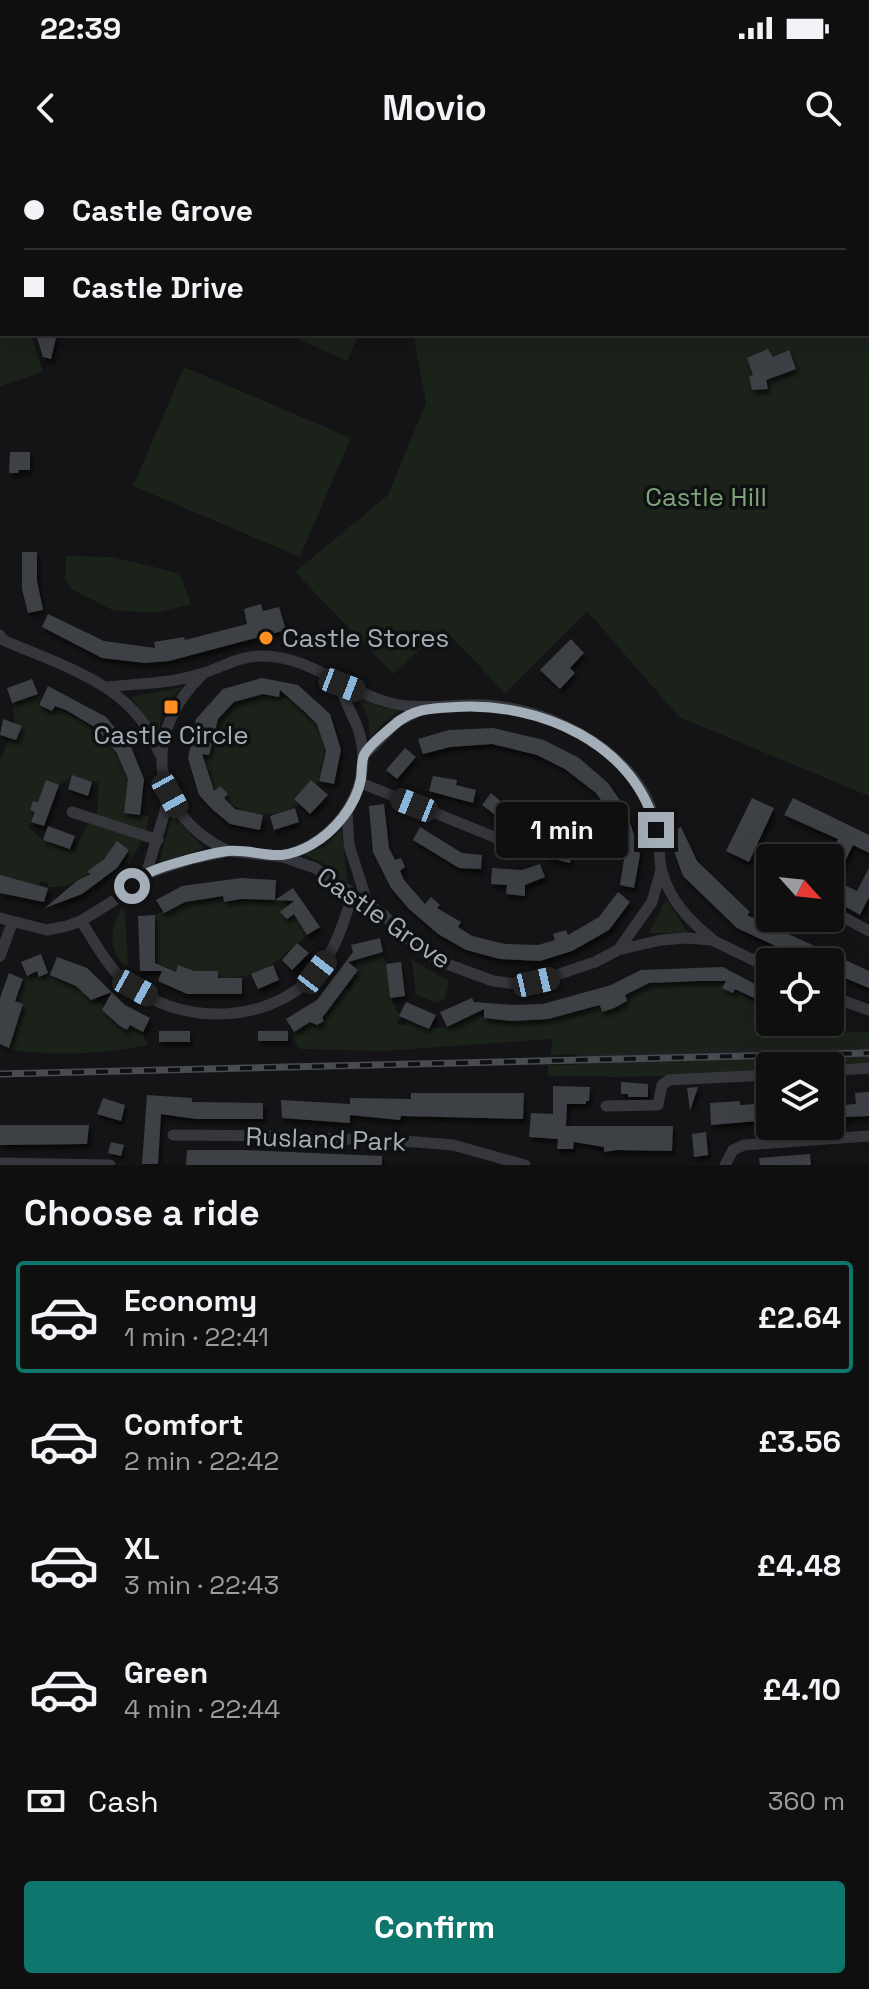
<!DOCTYPE html>
<meta charset="utf-8">
<style>
body{margin:0;font-family:"Space Grotesk",sans-serif;background:#1d1d1e;color:#f1f3f6;height:100vh;display:flex;flex-direction:column;font-size:30px;white-space:nowrap}
*{box-sizing:border-box;margin:0}
p{font-size:26px;color:#9b9c9f}
.icon{flex:none;width:44px;height:44px;fill:none;stroke:currentColor;stroke-width:2;stroke-linecap:round;stroke-linejoin:round}
.map{position:relative;height:1005px;overflow:hidden}
.drawer{display:flex;flex-direction:column;background:#0f0f10;flex:1}
.drawer>*{flex:none}
.banner{position:absolute;left:0px;top:0px;width:870px;height:176px;box-shadow:0 8px 32px #0002,0 0 0 2px #2f2f30;display:grid;align-content:center;height:176px;padding:0 24px;background:#0f0f10}
.needle{width:52px;rotate:117deg}
.fabs{position:absolute;left:756px;top:684px;display:grid;gap:16px}
.fabs a{display:grid;place-items:center;width:88px;height:88px;border-radius:8px;background:#0f0f10;box-shadow:0 8px 32px #0002,0 0 0 2px #2f2f30;font-size:40px}
.end{position:absolute;width:36px;height:36px;margin:-18px;border:10px solid #a4aeb8;background:#111;box-shadow:0 0 0 4px #111}
.from{border-radius:50%}
.bubble{position:absolute;height:56px;border-radius:8px;background:#0f0f10;box-shadow:0 8px 32px #0002,0 0 0 2px #2f2f30;font-size:26px;font-weight:600;line-height:56px;text-align:center}
.car{position:absolute;width:24px;height:48px;margin:-24px -12px;border-radius:10px;box-shadow:0 0 6px 2px #0007;background:linear-gradient(#222 24%,#8ab4d8 0 40%,#222 0 76%,#8ab4d8 0 86%,#222 0)}
.banner b{display:flex;align-items:center;gap:28px;height:76px;font-size:30px}
.banner b+b{border-top:2px solid #2f2f30}
.banner i{width:20px;height:20px;background:#f1f3f6}
ul{padding:0;list-style:none}
li{display:flex;align-items:center;gap:24px;height:112px;margin:0 16px 12px;padding:0 8px;border:4px solid transparent;border-radius:8px}
li div{flex:1}
li b{display:block;font-size:30px}
li em{font-style:normal;font-weight:600}
li.active{border-color:#0f766e}
li>.icon{width:72px;height:72px;stroke-width:1.5}
h2{padding:0 24px;font-size:36px;line-height:96px}
.pay{display:flex;align-items:center;gap:20px;height:88px;padding:0 24px;font-size:30px}
.pay p{margin-inline-start:auto}
.cta{display:flex;gap:16px;margin-top:auto;padding:16px 24px}
.cta a{flex:1;height:92px;border-radius:8px;background:#0f766e;color:#fff;font-size:32px;font-weight:600;line-height:92px;text-align:center}
.status{display:flex;justify-content:space-between;align-items:center;height:56px;padding:0 40px;background:#0f0f10;direction:ltr}
.status svg{height:22px;fill:currentColor}
header{display:flex;justify-content:space-between;align-items:center;height:104px;padding:0 24px;background:#0f0f10;font-size:36px;font-weight:600}
.map>svg:first-child{display:block}
</style>
<div class="status"><b>22:39</b><svg viewBox="0 0 49 12"><path d="M0 12V9h3v3zM5 12V6h3v6zM10 12V3h3v9zM15 12V0h3v12zM26 1h20v11H26zM47 4h2v5h-2z"/></svg></div>
<header><svg class="icon" aria-label="back" viewBox="0 0 24 24"><path d="M15 5l-7 7 7 7"/></svg>Movio<svg class="icon" aria-label="search" viewBox="0 0 24 24"><circle cx="10" cy="10" r="6"/><path d="M15 15l6 6"/></svg></header>
<div class="map">
<svg width="869" height="1005" viewBox="0 0 869 1005">
<defs>
<filter id="shadow"><feDropShadow dx="2.5" dy="4.5" stdDeviation="2" flood-color="#0009"/></filter>
</defs>
<rect width="100%" height="100%" fill="#141416"/>
<!-- built -->
<polygon fill="#202123" points="869,872 869,904 770,906 668,916 605,917 556,879"/>
<!-- green -->
<g fill="#1a221a">
<polygon points="0,0 183,0 183,2 2,2 2,126"/>
<polygon points="266,0 869,0 869,636 679,557 587,451 505,533 443,468 393,514 295,412 388,335 426,243 413,174 868,174 868,2"/>
<polygon points="0,145 2,145 2,174 31,174 43,212 0,226"/>
<polygon points="286,174 359,174 347,201"/>
<polygon points="184,207 351,278 300,397 133,326"/>
<polygon points="66,396 112,397 179,413 191,444 155,453 112,450 72,429 65,419"/>
<polygon points="182,527 162,548 159,575 131,537"/>
<path d="M38 534 42 539H40L37 545 52 551 55 546C83 559 126 586 128 621 129 630 125 643 124 653L149 656 146 671 97 655 99 621 92 622 72 616 59 625 46 621 38 642 33 641 30 650 35 652 29 668 43 680 75 691 88 663 142 681 129 704 123 699 129 690 117 682C103 702 75 731 48 727V722L40 721 39 726 0 715V601L9 578 21 566 15 563 12 543Z"/>
<path d="M265 534 292 539 318 565 325 590 317 625 311 621 294 638 300 644C276 660 244 657 224 638L228 634 220 626 215 631 212 627C209 618 203 606 202 596 202 562 234 537 265 534Z"/>
<polygon points="356,536 383,548 401,550 383,563 370,579 368,556"/>
<polygon points="172,655 204,688 159,704"/>
<polygon points="341,670 348,724 328,706 303,694 324,687"/>
<path d="M223 736 224 742C241 739 267 745 281 736L288 746 281 752 287 759 294 754 307 775C273 803 266 818 218 818V811H201V818L178 805 176 812 155 802V755L184 742Z"/>
<polygon points="666,739 688,773 649,773"/>
<path d="M121 749 125 751 128 804 124 806C108 788 110 770 121 749Z"/>
<path d="M383 792C389 815 386 837 401 856L397 863 404 866 408 858 429 869 447 867 479 852 484 858C526 862 556 857 596 847 607 844 617 845 627 841L625 835 647 824 718 821 724 824 723 828 732 833 735 829 756 842 754 848 764 853 767 848 770 849V862H780L775 876 869 872V887L753 888 550 895 553 879 383 891 301 889 294 882V872L311 862 316 865 321 862V856L345 826 349 829 353 824 350 821 358 810 355 800Z"/>
<polygon points="412,800 449,821 445,839 435,843 416,834"/>
<path d="M78 803 87 808 81 814 77 827 91 840 95 837 121 867 127 870 130 865 143 872 147 885C100 895 49 896 2 889L3 885 9 887 12 878 7 876 11 866 18 862 23 844 15 841 27 816 37 811 40 817 52 810 54 811 52 816 70 823Z"/>
<polygon points="869,898 869,904 770,906 770,910 668,916 548,916 548,905"/>
</g>
<!-- building -->
<g fill="#3e4044" filter="url(#shadow)">
<polygon points="36,174 57,174 51,199 43,197"/>
<polygon points="768,189 773,197 789,190 796,209 766,220 768,229 752,230 749,217 753,215 747,198"/>
<polygon points="10,292 30,292 30,310 19,310 18,313 9,313"/>
<polygon points="22,392 37,392 37,421 43,450 28,453 22,429"/>
<polygon points="261,444 263,451 279,447 286,470 169,501 145,503 102,498 42,467 48,454 104,481 155,488 154,482 184,477 185,480 247,464 244,449"/>
<polygon points="571,479 584,493 570,508 575,513 560,529 540,510"/>
<polygon points="262,518 298,525 330,554 341,590 334,624 319,621 326,591 317,564 305,552 280,530 279,537 263,534 234,542 218,559 209,595 202,594 214,631 220,626 228,634 224,638 235,649 263,655 260,670 230,664 212,649 199,635 188,598 196,559 223,529"/>
<polygon points="32,519 38,534 12,543 7,528"/>
<polygon points="48,526 106,557 131,587 144,619 140,655 124,653 128,619 117,593 96,568 66,550 55,546 52,551 39,545"/>
<polygon points="3,559 22,566 16,580 0,575"/>
<polygon points="493,568 544,580 579,598 608,623 626,649 640,695 634,728 620,725 625,693 619,677 612,679 607,662 615,660 596,633 565,609 537,595 492,584 450,587 423,594 418,579 449,570"/>
<polygon points="405,588 416,597 397,619 386,610"/>
<polygon points="72,615 92,622 88,636 68,629"/>
<polygon points="433,616 457,620 456,625 476,630 473,643 429,631"/>
<polygon points="46,620 59,625 44,666 31,662 35,652 30,650 33,641 38,642"/>
<polygon points="311,620 328,635 310,654 294,639"/>
<polygon points="491,633 512,651 503,661 482,645"/>
<polygon points="752,638 774,648 749,702 726,691"/>
<polygon points="793,638 869,675 869,693 853,685 835,721 857,731 869,708 869,737 860,755 830,738 830,697 838,679 784,655"/>
<polygon points="384,644 389,688 395,700 401,698 405,707 400,711 404,720 425,744 431,737 440,745 437,748 461,762 458,767 472,776 505,784 538,785 555,780 553,774 566,770 568,775 599,757 618,732 630,742 609,770 572,791 540,801 500,799 466,790 438,774 408,748 391,728 373,692 369,646"/>
<polygon points="524,645 544,663 547,661 558,686 564,685 566,692 572,694 570,703 545,697 538,675 514,656"/>
<polygon points="295,648 299,662 274,670 270,656"/>
<polygon points="48,666 75,676 70,689 43,680"/>
<polygon points="420,667 462,693 482,695 481,709 459,708 413,680"/>
<polygon points="681,667 697,701 750,752 747,755 869,811 869,828 830,812 830,802 810,802 737,768 683,716 668,674"/>
<polygon points="117,681 129,690 117,708 82,734 45,748 78,720 91,714 87,712 104,699"/>
<polygon points="540,704 545,717 525,725 525,736 506,734 507,725 491,724 492,708 522,710"/>
<polygon points="0,715 48,728 44,742 0,733"/>
<polygon points="241,718 276,720 275,740 241,739 224,742 223,736 185,742 164,753 156,740 182,726"/>
<polygon points="293,728 320,767 307,775 294,754 287,759 280,752 294,741 275,740"/>
<polygon points="155,755 155,803 176,812 178,805 194,811 218,811 218,818 242,818 242,834 187,834 158,821 162,811 140,811 138,756"/>
<polygon points="380,778 383,792 348,802 358,810 322,858 324,861 317,865 310,862 294,872 286,859 317,840 353,792 351,785"/>
<polygon points="297,783 309,793 292,810 282,800"/>
<polygon points="41,794 48,813 39,817 37,811 27,816 21,802"/>
<polygon points="57,797 87,808 125,845 150,858 143,872 130,865 127,870 120,866 102,850 112,832 91,840 76,826 50,815"/>
<polygon points="401,802 405,836 390,838 386,804"/>
<polygon points="273,805 279,820 258,829 251,814"/>
<polygon points="723,807 770,832 770,849 767,848 764,853 754,848 756,842 754,838 735,829 733,833 722,828 726,821 700,821 649,823 625,835 627,841 614,848 602,852 600,845 548,859 512,861 484,858 484,849 447,867 440,852 472,838 474,842 513,845 543,844 611,825 641,810"/>
<polygon points="9,813 23,819 15,841 23,844 9,888 0,884 0,838"/>
<polygon points="406,842 436,855 429,869 399,856"/>
<rect x="159" y="871" width="31" height="11"/>
<rect x="258" y="871" width="30" height="10"/>
<polygon points="621,922 648,924 648,937 628,937 628,934 621,934"/>
<polygon points="553,926 590,927 589,941 586,941 586,944 567,944 566,966 673,966 672,991 617,990 604,992 604,987 574,982 573,989 557,989 558,979 529,977 531,953 553,954"/>
<polygon points="698,927 690,951 687,928"/>
<polygon points="869,932 869,956 845,957 846,962 830,963 830,946 856,944 855,933"/>
<polygon points="411,933 524,933 523,959 401,956 400,960 350,955 350,963 282,958 281,940 350,944 350,938 411,939"/>
<polygon points="147,935 192,938 192,942 263,943 263,959 196,959 161,954 158,1004 142,1004"/>
<polygon points="103,938 125,945 121,961 97,954"/>
<polygon points="740,941 740,945 770,943 770,960 711,965 710,943"/>
<polygon points="0,965 89,965 87,984 0,985"/>
<polygon points="706,972 708,995 694,997 692,974"/>
<polygon points="111,982 124,985 121,996 108,993"/>
<polygon points="187,990 243,990 382,996 382,1005 186,1005"/>
<polygon points="810,994 811,1005 760,1005 759,998"/>
</g>
<g fill="none" stroke-linecap="round" stroke-linejoin="round">
<!-- street -->
<g stroke="#35373c" stroke-width="11">
<path d="M0 475 3 480C62 506 136 525 159 593"/>
<path d="M203 514C141 573 149 653 228 691"/>
<path d="M107 527C140 523 172 524 203 513 223 507 239 496 261 496 308 495 346 532 391 543 423 551 455 543 487 545 540 549 598 575 632 616 647 634 656 658 659 682 660 692 659 703 662 712 671 742 689 760 712 779"/>
<polyline points="364,595 397,562 424,548"/>
<polyline points="361,623 514,685"/>
<polyline points="72,652 158,680"/>
<polyline points="347,652 349,685 368,745"/>
<path d="M283 697C292 692 303 690 312 684 351 660 372 616 359 572 355 557 342 540 342 525"/>
<polyline points="146,714 170,635"/>
<polyline points="830,750 869,771"/>
<polyline points="0,758 47,770 67,766 81,761 118,738 146,714 188,700 229,691 283,697 315,708 384,755 406,778 439,801 493,821 517,824 536,822 595,802 618,790 661,780 687,778 712,780 770,808"/>
<path d="M81 761C93 779 104 801 120 817 177 871 284 867 327 798 339 780 345 756 353 735"/>
<polyline points="619,789 652,742 661,710"/>
<polyline points="0,796 12,763"/>
<polyline points="830,836 869,850"/>
<polyline points="830,911 869,908"/>
<polyline points="606,946 658,945 662,925 669,920 770,915"/>
<polyline points="173,975 274,976 417,982 453,985 525,1005"/>
<polyline points="0,1003 110,1005"/>
<polyline points="725,1005 733,990 744,985 869,976"/>
</g>
<!-- rail casing -->
<g stroke="#484b51" stroke-width="7">
<polyline id="rail" points="0,914 869,893"/>
</g>
<!-- rail -->
<use href="#rail" stroke="#0f1011" stroke-width="4" stroke-dasharray="12" stroke-linecap="butt"/>
</g>
<g fill="none" stroke-linecap="round" stroke-linejoin="round">
<!-- route -->
<path stroke="#a4aeb8" stroke-width="10" d="M132 726C137 722 141 717 146 714 161 706 210 693 228 691 263 689 275 705 311 685 334 672 356 646 361 619 362 612 361 602 364 595 369 585 386 572 394 565 413 548 433 548 456 547 539 542 636 583 656 670"/>
</g>
<!-- markers -->
<g fill="#ff8e23" stroke="#0f1011" stroke-width="3">
<circle cx="266" cy="478" r="8"/>
<rect x="163" y="539" width="16" height="16" rx="4"/>
</g>
<g text-anchor="middle" stroke-width="7" stroke-linejoin="round" paint-order="stroke">
<!-- park labels -->
<g font-size="26" fill="#7ea579" stroke="#0f1011">
<text x="706" y="346">Castle Hill</text>
</g>
<!-- poi labels -->
<g font-size="26" fill="#a4aeb8" stroke="#0f1011" text-anchor="start">
<text x="282" y="487">Castle Stores</text>
<text x="171" y="584" text-anchor="middle">Castle Circle</text>
</g>
<!-- street labels -->
<g font-size="26" fill="#a4aeb8" stroke="#0f1011">
<text transform="translate(384 758) rotate(35)" y="9">Castle Grove</text>
<text transform="translate(326 979) rotate(2)" y="9">Rusland Park</text>
</g>
</g>
</svg>
<div class="fabs">
<a><svg class="needle" viewBox="-14 -14 28 28"><path d="M0-13l5 13h-10z" fill="#e53935"/><path d="M0 13l5-13h-10z" fill="#9b9c9f"/></svg></a>
<a><svg class="icon" aria-label="locate" viewBox="0 0 24 24"><circle cx="12" cy="12" r="6"/><path d="M12 2v4M12 18v4M2 12h4M18 12h4"/></svg></a>
<a><svg class="icon" aria-label="layers" viewBox="0 0 24 24"><path d="M12 4l9 5-9 5-9-5zM3 14l9 5 9-5"/></svg></a>
</div>
<i class="end from" style="left:132px;top:726px"></i>
<i class="end" style="left:656px;top:670px"></i>
<div class="bubble" style="left:496px;top:642px;width:132px">1 min</div>
<i class="car" style="left:342px;top:525px;rotate:111deg"></i>
<i class="car" style="left:170px;top:635px;rotate:151deg"></i>
<i class="car" style="left:414px;top:645px;rotate:292deg"></i>
<i class="car" style="left:317px;top:812px;rotate:38deg"></i>
<i class="car" style="left:536px;top:822px;rotate:77deg"></i>
<i class="car" style="left:135px;top:828px;rotate:119deg"></i>
<div class="banner">
<b><i class="from"></i>Castle Grove</b>
<b><i></i>Castle Drive</b>
</div>
</div>
<section class="drawer">
<h2>Choose a ride</h2>
<ul>
<li class="active"><svg class="icon" aria-label="car" viewBox="0 0 24 24"><path d="M5 17H2v-5l4-1 3-4h7l3 4 3 1v5h-3M9 17h6M6 11h13"/><circle cx="7" cy="17" r="2"/><circle cx="17" cy="17" r="2"/></svg><div><b>Economy</b><p>1 min · 22:41</p></div><em>£2.64</em></li>
<li><svg class="icon" aria-label="car" viewBox="0 0 24 24"><path d="M5 17H2v-5l4-1 3-4h7l3 4 3 1v5h-3M9 17h6M6 11h13"/><circle cx="7" cy="17" r="2"/><circle cx="17" cy="17" r="2"/></svg><div><b>Comfort</b><p>2 min · 22:42</p></div><em>£3.56</em></li>
<li><svg class="icon" aria-label="car" viewBox="0 0 24 24"><path d="M5 17H2v-5l4-1 3-4h7l3 4 3 1v5h-3M9 17h6M6 11h13"/><circle cx="7" cy="17" r="2"/><circle cx="17" cy="17" r="2"/></svg><div><b>XL</b><p>3 min · 22:43</p></div><em>£4.48</em></li>
<li><svg class="icon" aria-label="car" viewBox="0 0 24 24"><path d="M5 17H2v-5l4-1 3-4h7l3 4 3 1v5h-3M9 17h6M6 11h13"/><circle cx="7" cy="17" r="2"/><circle cx="17" cy="17" r="2"/></svg><div><b>Green</b><p>4 min · 22:44</p></div><em>£4.10</em></li>
</ul>
<div class="pay"><svg class="icon" aria-label="cash" viewBox="0 0 24 24"><path d="M3 7h18v10H3z"/><circle cx="12" cy="12" r="2"/></svg>Cash<p>360 m</p></div>
<div class="cta"><a>Confirm</a></div>
</section>
